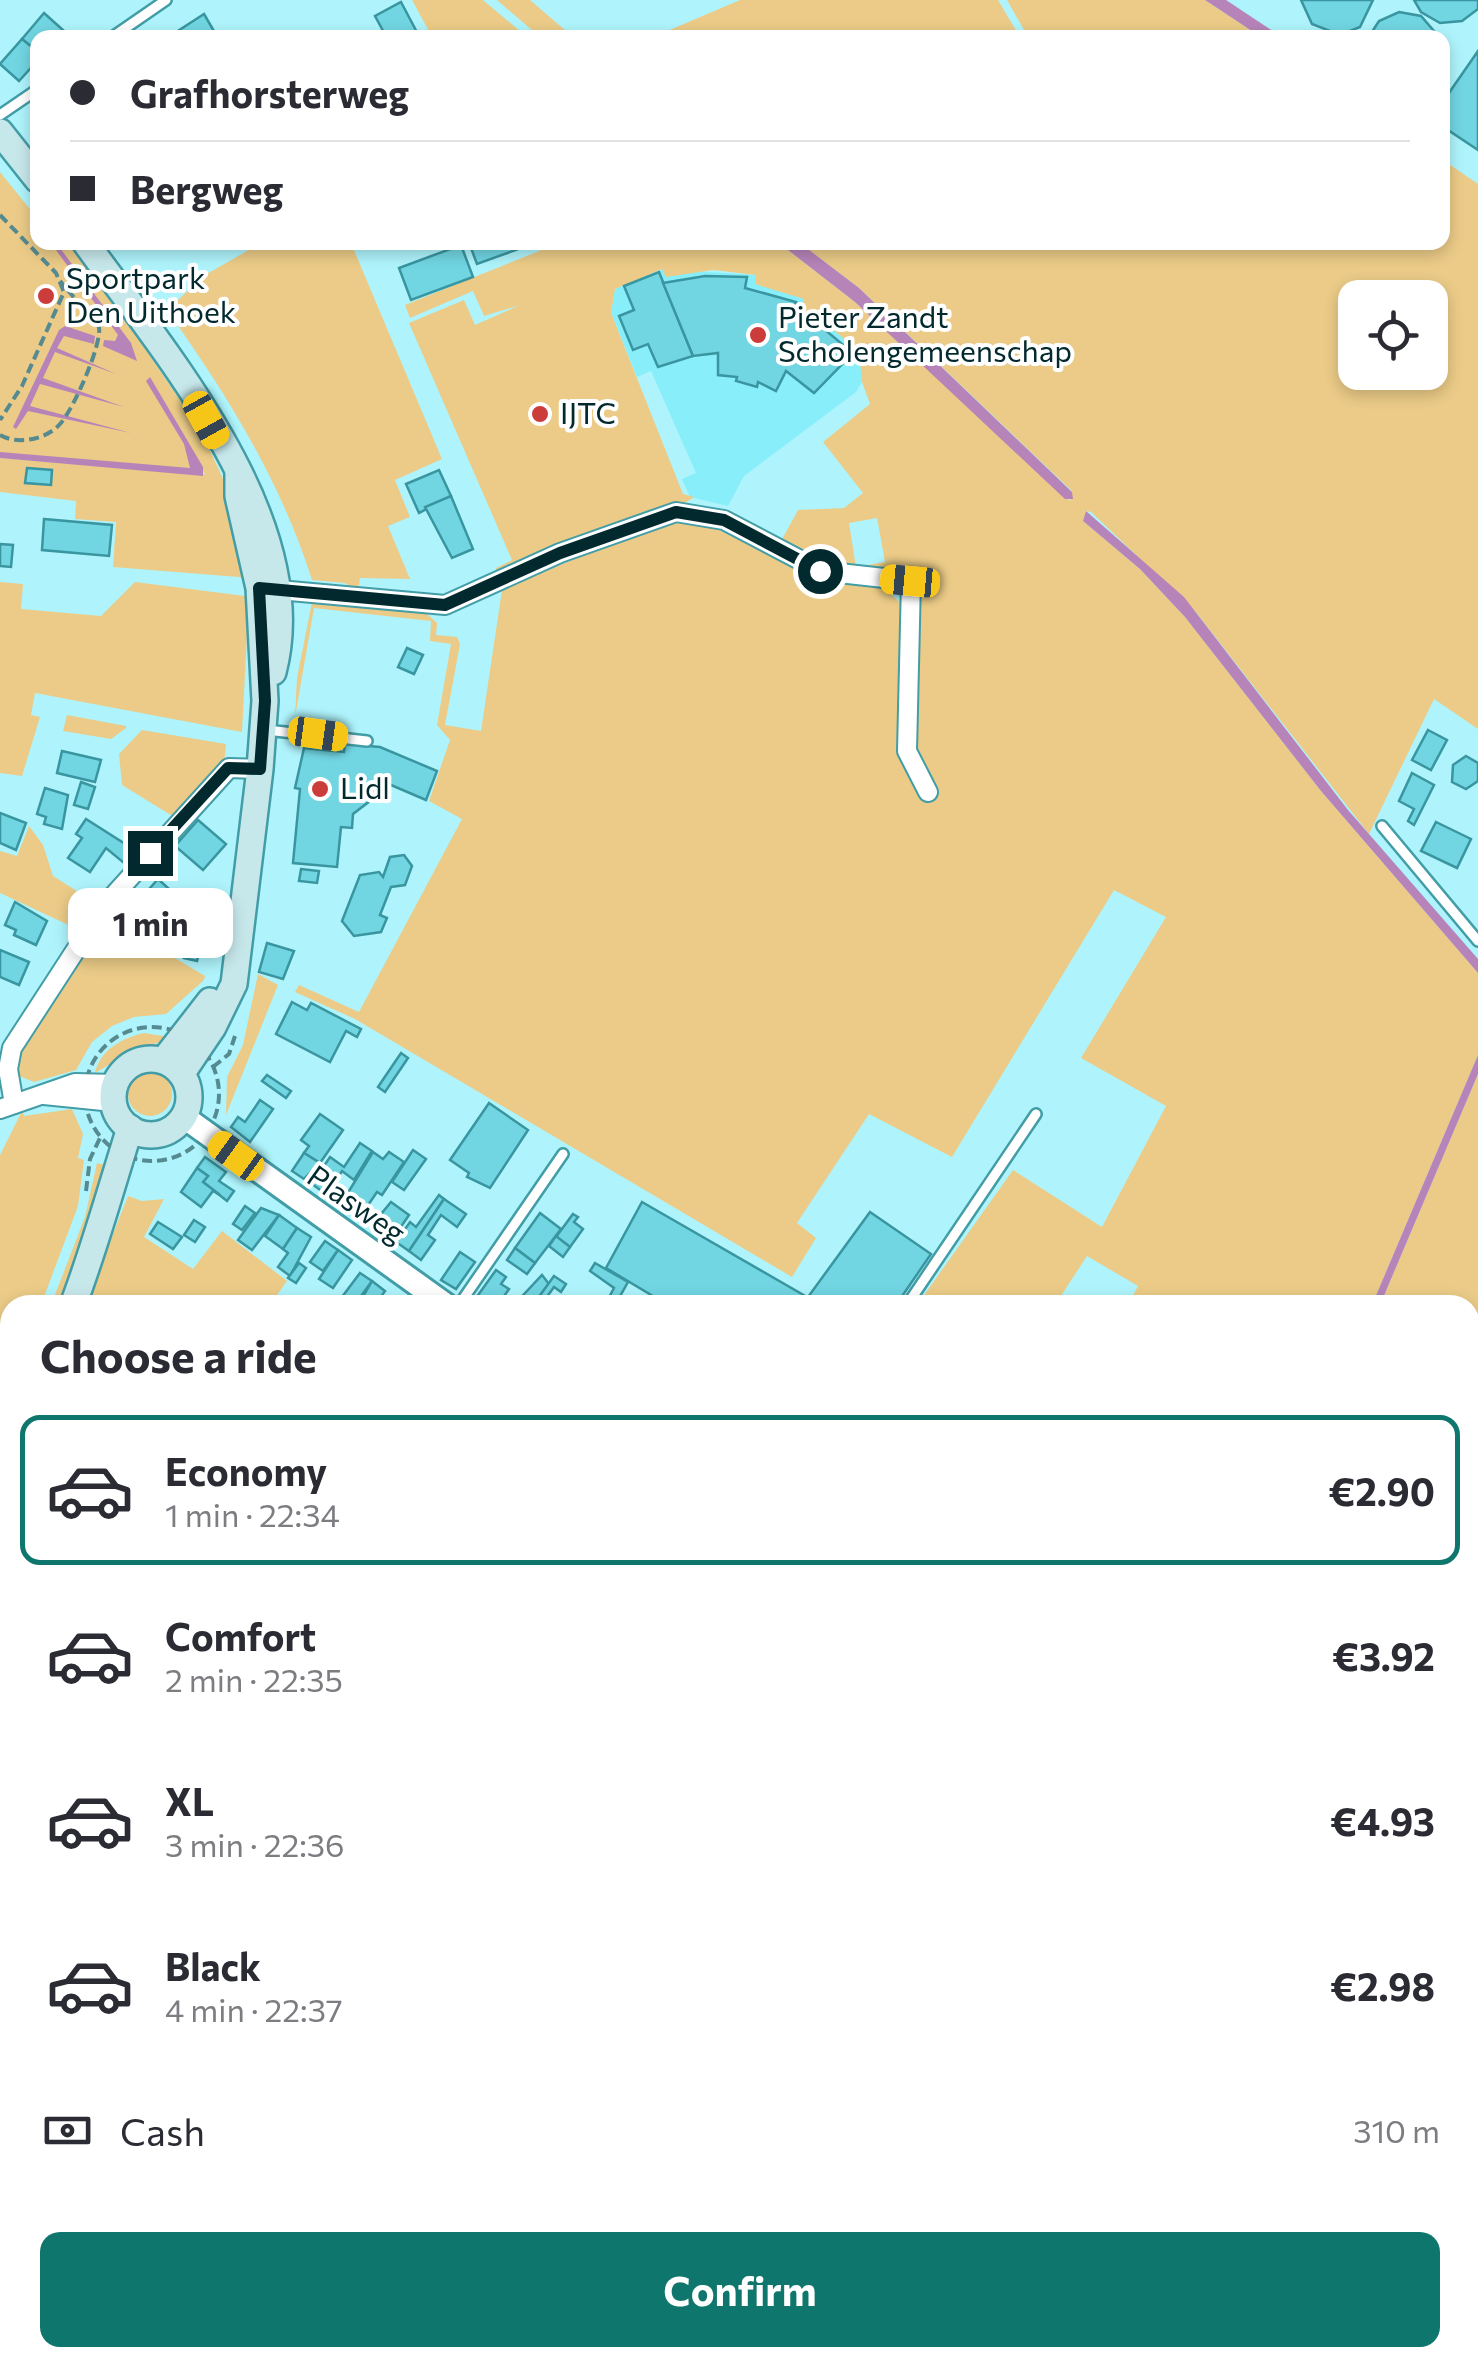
<!DOCTYPE html>
<meta charset="utf-8">
<style>
body{margin:0;font-family:Commissioner,sans-serif;background:#f2f2f3;color:#2b2b33;height:100vh;display:flex;flex-direction:column;font-size:38px;white-space:nowrap}
*{box-sizing:border-box;margin:0}
p{font-size:32px;color:#7c7c81}
.icon{flex:none;width:55px;height:55px;fill:none;stroke:currentColor;stroke-width:2;stroke-linecap:round;stroke-linejoin:round}
.map{position:relative;flex:1;overflow:hidden}
.side{position:absolute;left:0px;top:1295px;width:1480px;height:1072px;display:flex;flex-direction:column;background:#fff;border-radius:30px 30px 0 0;box-shadow:0 5px 15px #0003}
.side>*{flex:none}
.top-card{position:absolute;left:30px;top:30px;width:1420px;height:220px;border-radius:20px;box-shadow:0 5px 15px #0003;display:grid;align-content:center;height:220px;padding:0 40px;background:#fff}
.controls{position:absolute;left:1338px;top:280px;display:grid;gap:20px}
.controls a{display:grid;place-items:center;width:110px;height:110px;border-radius:20px;background:#fff;box-shadow:0 5px 15px #0003;font-size:50px}
.end{position:absolute;width:45px;height:45px;margin:-22px;border:12px solid #022a2e;background:#fff;box-shadow:0 0 0 5px #fff}
.from{border-radius:50%}
.bubble{position:absolute;height:70px;border-radius:20px;background:#fff;box-shadow:0 5px 15px #0003;font-size:32px;font-weight:700;line-height:70px;text-align:center}
.car{position:absolute;width:30px;height:60px;margin:-30px -15px;border-radius:12px;box-shadow:0 0 8px 2px #0007;background:linear-gradient(#f5c518 24%,#345 0 40%,#f5c518 0 76%,#345 0 86%,#f5c518 0)}
.top-card b{display:flex;align-items:center;gap:35px;height:95px;font-size:38px}
.top-card b+b{border-top:2px solid #e1e1e2}
.top-card i{width:25px;height:25px;background:#2b2b33}
ul{padding:0;list-style:none}
li{display:flex;align-items:center;gap:30px;height:150px;margin:0 20px 15px;padding:0 20px;border:5px solid transparent;border-radius:20px}
li div{flex:1}
li b{display:block;font-size:38px}
li em{font-style:normal;font-weight:700}
li.active{border-color:#0f766e}
li>.icon{width:90px;height:90px;stroke-width:1.5}
h2{padding:0 40px;font-size:45px;line-height:120px}
.pay{display:flex;align-items:center;gap:25px;height:110px;padding:0 40px;font-size:38px}
.pay p{margin-inline-start:auto}
.action{display:flex;gap:20px;margin-top:auto;padding:20px 40px}
.action a{flex:1;height:115px;border-radius:20px;background:#0f766e;color:#fff;font-size:40px;font-weight:700;line-height:115px;text-align:center}
.map>svg:first-child{display:block}
</style>
<div class="map">
<svg width="1478" height="2366" viewBox="0 0 1478 2366">
<rect width="100%" height="100%" fill="#aff4fc"/>
<!-- built -->
<polygon fill="#88eefa" points="663,269 756,275 756,284 805,299 801,311 821,319 860,352 862,382 856,392 744,476 728,506 690,497 682,479 696,473 651,371 637,377 611,313 615,289"/>
<!-- green -->
<g fill="#ebcb87" fill-rule="evenodd">
<polygon points="412,0 483,0 527,37 432,37"/>
<polygon points="497,0 530,0 573,37 540,37"/>
<polygon points="740,0 998,0 1020,37 651,38"/>
<polygon points="1007,0 1205,0 1261,37 1028,37"/>
<path d="M1443 160 1478 184V729L1434 699 1369 834 1195 611 1091 512 1086 511 1083 521 1140 569 1185 617 1321 791 1478 973V1055L1372 1305H1128L1138 1286 1087 1256 1055 1305H917L1013 1170 1102 1227 1166 1106 1081 1058 1166 917 1114 890 952 1157 869 1114 797 1223 816 1238 792 1277 355 1019 295 992 299 985 359 1012 462 819 429 801 450 740 437 725 451 644 430 641 431 621 314 608 295 717 297 678 312 602 424 611 437 623 436 635 457 637 460 644 445 725 481 731 502 590 602 547 678 522 711 526 772 556 774 552C819 565 873 570 904 607L903 757 910 780 930 803 937 792 925 780 914 757 916 574 835 569 780 543 798 510 844 508 863 493 823 442 870 404 862 382 859 352 821 319 800 311 804 299 755 284 756 275 713 270 666 277 662 269 615 289 611 313 683 494 694 497 679 507 498 576 496 568 512 560 409 323 464 300 475 325 520 305 484 316 473 291 410 318 405 305 559 243H779L855 302 1070 501 1072 491 859 288 800 243 1442 242ZM1355 298H1430V372H1355ZM877 518 885 562 856 567 849 523Z"/>
<polygon points="0,172 37,218 38,242 73,243 201,431 235,505 251,578 113,567 116,522 75,519 76,501 0,492 0,458 205,474 149,377 199,471 0,455"/>
<path d="M261 243H351L442 459 395 480 410 517 388 526 410 579 360 578 358 592 345 583 312 580C280 479 227 395 167 310L205 275Z"/>
<polygon points="0,582 23,584 21,609 101,616 135,582 245,596 253,600 254,634 247,634 242,732 35,693 31,715 40,717 22,776 0,773"/>
<polygon points="67,715 126,726 126,728 111,739 63,731"/>
<polygon points="142,730 226,744 224,764 174,817 122,785 119,754"/>
<polygon points="29,826 43,845 53,876 88,898 89,905 75,928 0,893 0,851 17,856"/>
<polygon points="105,916 205,976 204,980 166,1014 134,1017 112,1026 92,1042 76,1070 34,1082 19,1076 17,1054"/>
<polygon points="258,974 278,985 226,1115 227,1077 243,1045"/>
<path d="M144 1033 176 1038 135 1049 95 1073C100 1050 122 1038 144 1033Z"/>
<circle cx="150" cy="1094" r="22"/>
<polygon points="1478,1074 1478,1646 1470,1641 1470,1305 1380,1305"/>
<polygon points="72,1109 83,1134 78,1158 84,1160 78,1206 41,1305 10,1305 10,1396 0,1433 0,1155 22,1111 24,1116"/>
<polygon points="97,1163 109,1166 63,1305 51,1305 85,1217"/>
<polygon points="128,1196 142,1201 164,1199 144,1237 193,1269 222,1231 287,1281 270,1305 85,1305"/>
<polygon points="1470,1866 1478,1867 1478,2137 1470,2122"/>
<polygon points="0,1921 10,1976 10,2280 0,2280"/>
<polygon points="1470,2147 1478,2165 1478,2308 1470,2310"/>
<polygon points="0,2302 10,2302 10,2358 86,2358 85,2366 0,2366"/>
</g>
<!-- water -->
<g fill="#b784b9">
<polygon points="1205,0 1226,0 1282,37 1261,37"/>
<polygon points="779,243 800,243 859,288 1072,492 1073,499 1065,499 855,302"/>
<polygon points="57,244 131,343 137,361 103,346 104,340 115,341 118,335 56,250"/>
<polygon points="65,326 95,336 94,344 64,336 57,348 116,374 55,352 43,378 124,407 40,384 30,406 131,433 28,411 16,429 13,427 59,330"/>
<polygon points="150,377 203,467 203,476 0,458 0,452 190,468 184,444 146,381"/>
<polygon points="1086,511 1184,597 1348,810 1478,959 1478,973 1321,791 1185,617 1140,569 1083,521"/>
<polygon points="1478,1055 1478,1074 1380,1305 1372,1305"/>
</g>
<!-- building -->
<g fill="#71d6e2" stroke="#39959f" stroke-width="2.5">
<polygon points="1301,0 1373,0 1360,27 1340,35 1312,24"/>
<polygon points="1414,0 1478,0 1478,9 1462,21 1440,23 1421,12"/>
<polygon points="401,2 420,38 387,38 375,16"/>
<polygon points="1399,12 1421,16 1440,38 1368,38 1379,21"/>
<polygon points="44,13 64,31 59,38 38,38 38,52 22,39"/>
<polygon points="204,14 218,38 167,38"/>
<polygon points="22,39 38,52 38,60 19,81 0,64"/>
<polygon points="1478,51 1478,150 1442,126 1442,103"/>
<polygon points="485,242 535,242 535,243 477,264 471,248"/>
<polygon points="461,245 473,277 411,300 399,268"/>
<polygon points="659,272 693,356 658,367 648,344 633,350 619,316 634,310 624,286"/>
<polygon points="705,276 747,277 745,288 796,302 791,312 824,329 853,353 814,393 786,371 776,391 758,382 757,387 736,381 737,377 718,375 718,353 693,356 663,283"/>
<polygon points="27,468 52,470 51,485 25,483"/>
<polygon points="439,470 451,496 419,513 406,484"/>
<polygon points="451,496 473,549 452,558 425,507"/>
<polygon points="44,519 112,525 109,556 42,550"/>
<polygon points="0,544 13,545 11,567 0,566"/>
<polygon points="407,648 423,655 414,674 398,667"/>
<polygon points="1428,730 1447,740 1431,770 1412,760"/>
<polygon points="345,744 380,747 437,771 426,800 391,785 353,814 352,828 341,827 337,867 293,863 300,789 295,788 304,748 344,752"/>
<polygon points="62,751 101,760 95,782 57,773"/>
<polygon points="1466,756 1478,763 1478,781 1466,789 1452,782 1453,765"/>
<polygon points="1412,773 1434,785 1414,825 1408,821 1414,809 1399,801"/>
<polygon points="81,782 95,787 88,809 74,805"/>
<polygon points="45,788 68,795 62,829 44,824 46,817 37,814"/>
<polygon points="0,813 26,823 16,850 0,843"/>
<polygon points="86,819 133,849 124,863 106,848 90,872 68,858 82,838 76,834"/>
<polygon points="198,820 226,844 203,870 175,846"/>
<polygon points="1436,822 1471,839 1457,868 1421,851"/>
<polygon points="404,855 412,866 405,885 391,887 380,915 387,918 381,932 354,936 342,921 360,875 379,872 383,877 390,857"/>
<polygon points="301,869 319,871 317,883 299,881"/>
<polygon points="158,879 189,907 175,922 144,895"/>
<polygon points="196,893 209,904 201,913 188,902"/>
<polygon points="15,902 47,921 36,945 14,935 16,930 5,925"/>
<polygon points="195,916 208,920 197,961 184,958"/>
<polygon points="267,943 294,951 283,979 259,972"/>
<polygon points="0,950 29,962 19,985 0,977"/>
<polygon points="292,1002 307,1010 311,1003 361,1029 357,1037 346,1031 330,1062 276,1034"/>
<polygon points="401,1053 408,1058 385,1092 378,1087"/>
<polygon points="267,1075 291,1091 286,1098 262,1081"/>
<polygon points="260,1100 273,1109 250,1142 231,1127 238,1117 245,1122"/>
<polygon points="489,1103 528,1130 490,1188 467,1177 469,1173 450,1160"/>
<polygon points="320,1114 343,1130 320,1163 304,1153 309,1146 301,1140"/>
<polygon points="360,1143 372,1151 354,1180 342,1171 327,1195 312,1184 330,1157 344,1167"/>
<polygon points="413,1150 426,1159 404,1190 392,1182"/>
<polygon points="373,1152 383,1159 389,1152 404,1162 382,1195 377,1192 360,1217 341,1204"/>
<polygon points="304,1153 320,1163 304,1179 292,1171"/>
<polygon points="205,1157 226,1172 219,1181 234,1191 227,1201 203,1182 208,1176 197,1168"/>
<polygon points="197,1168 208,1176 203,1182 220,1195 213,1191 201,1207 181,1192"/>
<polygon points="439,1195 444,1199 409,1251 396,1242 410,1222 416,1227"/>
<polygon points="444,1199 466,1214 457,1227 441,1215 428,1235 435,1240 421,1260 409,1251"/>
<polygon points="391,1202 409,1215 392,1240 372,1225"/>
<polygon points="642,1202 814,1301 822,1305 668,1305 606,1268"/>
<polygon points="245,1206 255,1213 242,1230 233,1224"/>
<polygon points="261,1208 279,1215 252,1250 238,1240"/>
<polygon points="870,1212 931,1254 896,1305 822,1305 808,1297"/>
<polygon points="540,1213 561,1229 535,1263 515,1248"/>
<polygon points="573,1214 578,1217 574,1222 583,1229 570,1247 556,1237"/>
<polygon points="279,1215 297,1228 283,1249 265,1236"/>
<polygon points="194,1220 205,1227 195,1242 184,1235"/>
<polygon points="158,1222 182,1237 173,1249 150,1234"/>
<polygon points="297,1228 311,1237 290,1276 278,1267 288,1253 283,1249"/>
<polygon points="556,1236 570,1247 563,1257 549,1246"/>
<polygon points="325,1241 338,1250 323,1271 310,1262"/>
<polygon points="515,1248 535,1263 527,1274 507,1260"/>
<polygon points="338,1250 352,1260 333,1288 319,1279"/>
<polygon points="460,1252 475,1262 456,1289 441,1280"/>
<polygon points="299,1263 306,1268 296,1283 288,1278"/>
<polygon points="595,1263 628,1282 615,1305 606,1303 614,1288 590,1271"/>
<polygon points="496,1270 506,1277 501,1284 509,1289 498,1305 485,1305 476,1298"/>
<polygon points="360,1273 372,1281 356,1303 350,1299 345,1305 339,1301"/>
<polygon points="542,1275 549,1284 533,1305 514,1305"/>
<polygon points="554,1276 566,1284 561,1292 554,1287 541,1305 533,1305"/>
<polygon points="372,1281 385,1291 375,1305 358,1305"/>
<polygon points="1471,2002 1478,2004 1478,2039 1473,2042"/>
<polygon points="486,2358 512,2358 503,2366 488,2366 483,2361"/>
<polygon points="618,2358 633,2358 642,2366 610,2366"/>
<polygon points="760,2358 777,2358 784,2366 757,2366"/>
<polygon points="1198,2358 1211,2358 1213,2366 1190,2366"/>
</g>
<g fill="none" stroke-linecap="round" stroke-linejoin="round">
<!-- service casing -->
<g stroke="#429da7" stroke-width="14">
<g id="service">
<polyline points="111,38 166,0"/>
<polyline points="0,115 38,89"/>
<polyline points="266,730 367,741"/>
<polyline points="1382,826 1478,941"/>
<polyline points="459,1305 563,1154"/>
<polyline points="907,1305 1036,1114"/>
<polyline points="426,2366 435,2358"/>
</g>
</g>
<!-- minor casing -->
<g stroke="#429da7" stroke-width="22">
<g id="minor">
<polyline points="268,589 445,605 560,553 676,512 724,520 821,571 911,581 907,751 928,792"/>
<polyline points="44,1095 113,1102"/>
<polyline points="14,1104 8,1069 12,1048 105,905 229,768 260,769"/>
<polyline points="0,1109 75,1083 115,1084"/>
<polyline points="1470,2134 1478,2151"/>
<polyline points="1470,2340 1478,2337"/>
<polyline points="362,2358 367,2366"/>
<polyline points="832,2358 844,2366"/>
<polyline points="1115,2358 1125,2366"/>
<polyline points="1336,2358 1339,2366"/>
<polyline points="1388,2366 1414,2358"/>
</g>
</g>
<!-- tertiary casing -->
<g stroke="#429da7" stroke-width="28">
<g id="tertiary">
<polyline points="184,1117 446,1305"/>
<polyline points="1470,1852 1478,1853"/>
</g>
</g>
<!-- secondary casing -->
<g stroke="#429da7" stroke-width="30">
<g id="secondary">
<polyline points="0,132 38,180"/>
<path d="M85 242C167 356 312 524 273 672"/>
<circle cx="151" cy="1097" r="38"/>
<polyline points="164,1060 210,1001"/>
<polyline points="182,1073 213,1027 234,984 260,769 265,701 259,588 238,496 238,475"/>
<path d="M73 1305C95 1247 111 1188 130 1128"/>
<polyline points="10,1550 4,1629 10,1773"/>
<polyline points="114,2366 114,2358"/>
</g>
</g>
<!-- path -->
<g stroke="#548a90" stroke-width="4" stroke-dasharray="10 5" stroke-linecap="butt">
<polyline points="0,215 56,273 64,292 22,386 0,420"/>
<path d="M0 435C17 445 46 440 60 424 73 410 102 345 99 327L60 281"/>
<circle cx="152" cy="1094" r="67"/>
<polyline points="213,1067 229,1054 235,1036"/>
<polyline points="86,1191 90,1159 100,1138"/>
<polyline points="47,1305 51,1294"/>
<polyline points="0,1457 10,1414"/>
<polyline points="1470,1882 1478,1883"/>
<polyline points="0,1899 10,1947"/>
<polyline points="1470,1993 1478,1995"/>
<polyline points="1478,2054 1471,2056 1478,2077"/>
<polyline points="195,2358 201,2366"/>
<polyline points="151,2366 151,2358"/>
</g>
<!-- service -->
<use href="#service" stroke="#fff" stroke-width="9"/>
<!-- minor -->
<use href="#minor" stroke="#fff" stroke-width="18"/>
<!-- tertiary -->
<use href="#tertiary" stroke="#fff" stroke-width="22"/>
<!-- secondary -->
<use href="#secondary" stroke="#c7e8eb" stroke-width="25"/>
</g>
<g fill="none" stroke-linecap="round" stroke-linejoin="round">
<!-- route -->
<polyline stroke="#022a2e" stroke-width="12" points="150,853 228,768 260,769 265,701 259,588 445,605 560,553 676,512 724,520 820,571"/>
</g>
<!-- markers -->
<g fill="#cb3d3b" stroke="#fff" stroke-width="4">
<circle cx="46" cy="296" r="10"/>
<circle cx="758" cy="335" r="10"/>
<circle cx="540" cy="414" r="10"/>
<circle cx="320" cy="789" r="10"/>
</g>
<g text-anchor="middle" stroke-width="8" stroke-linejoin="round" paint-order="stroke">
<!-- poi labels -->
<g font-size="30" fill="#022a2e" stroke="#fff" text-anchor="start">
<text x="66" y="289">Sportpark<tspan x="66" dy="34">Den Uithoek</tspan></text>
<text x="778" y="328">Pieter Zandt<tspan x="778" dy="34">Scholengemeenschap</tspan></text>
<text x="560" y="424">IJTC</text>
<text x="340" y="799">Lidl</text>
</g>
<!-- street labels -->
<g font-size="30" fill="#022a2e" stroke="#fff">
<text transform="translate(356 1205) rotate(35)" y="10">Plasweg</text>
</g>
</g>
</svg>
<div class="controls">
<a><svg class="icon" aria-label="locate" viewBox="0 0 24 24"><circle cx="12" cy="12" r="6"/><path d="M12 2v4M12 18v4M2 12h4M18 12h4"/></svg></a>
</div>
<i class="end from" style="left:820px;top:571px"></i>
<i class="end" style="left:150px;top:853px"></i>
<div class="bubble" style="left:68px;top:888px;width:165px">1 min</div>
<i class="car" style="left:206px;top:420px;rotate:151deg"></i>
<i class="car" style="left:910px;top:581px;rotate:275deg"></i>
<i class="car" style="left:318px;top:734px;rotate:98deg"></i>
<i class="car" style="left:236px;top:1156px;rotate:306deg"></i>
<div class="top-card">
<b><i class="from"></i>Grafhorsterweg</b>
<b><i></i>Bergweg</b>
</div>
<section class="side">
<h2>Choose a ride</h2>
<ul>
<li class="active"><svg class="icon" aria-label="car" viewBox="0 0 24 24"><path d="M5 17H2v-5l4-1 3-4h7l3 4 3 1v5h-3M9 17h6M6 11h13"/><circle cx="7" cy="17" r="2"/><circle cx="17" cy="17" r="2"/></svg><div><b>Economy</b><p>1 min · 22:34</p></div><em>€2.90</em></li>
<li><svg class="icon" aria-label="car" viewBox="0 0 24 24"><path d="M5 17H2v-5l4-1 3-4h7l3 4 3 1v5h-3M9 17h6M6 11h13"/><circle cx="7" cy="17" r="2"/><circle cx="17" cy="17" r="2"/></svg><div><b>Comfort</b><p>2 min · 22:35</p></div><em>€3.92</em></li>
<li><svg class="icon" aria-label="car" viewBox="0 0 24 24"><path d="M5 17H2v-5l4-1 3-4h7l3 4 3 1v5h-3M9 17h6M6 11h13"/><circle cx="7" cy="17" r="2"/><circle cx="17" cy="17" r="2"/></svg><div><b>XL</b><p>3 min · 22:36</p></div><em>€4.93</em></li>
<li><svg class="icon" aria-label="car" viewBox="0 0 24 24"><path d="M5 17H2v-5l4-1 3-4h7l3 4 3 1v5h-3M9 17h6M6 11h13"/><circle cx="7" cy="17" r="2"/><circle cx="17" cy="17" r="2"/></svg><div><b>Black</b><p>4 min · 22:37</p></div><em>€2.98</em></li>
</ul>
<div class="pay"><svg class="icon" aria-label="cash" viewBox="0 0 24 24"><path d="M3 7h18v10H3z"/><circle cx="12" cy="12" r="2"/></svg>Cash<p>310 m</p></div>
<div class="action"><a>Confirm</a></div>
</section>
</div>
